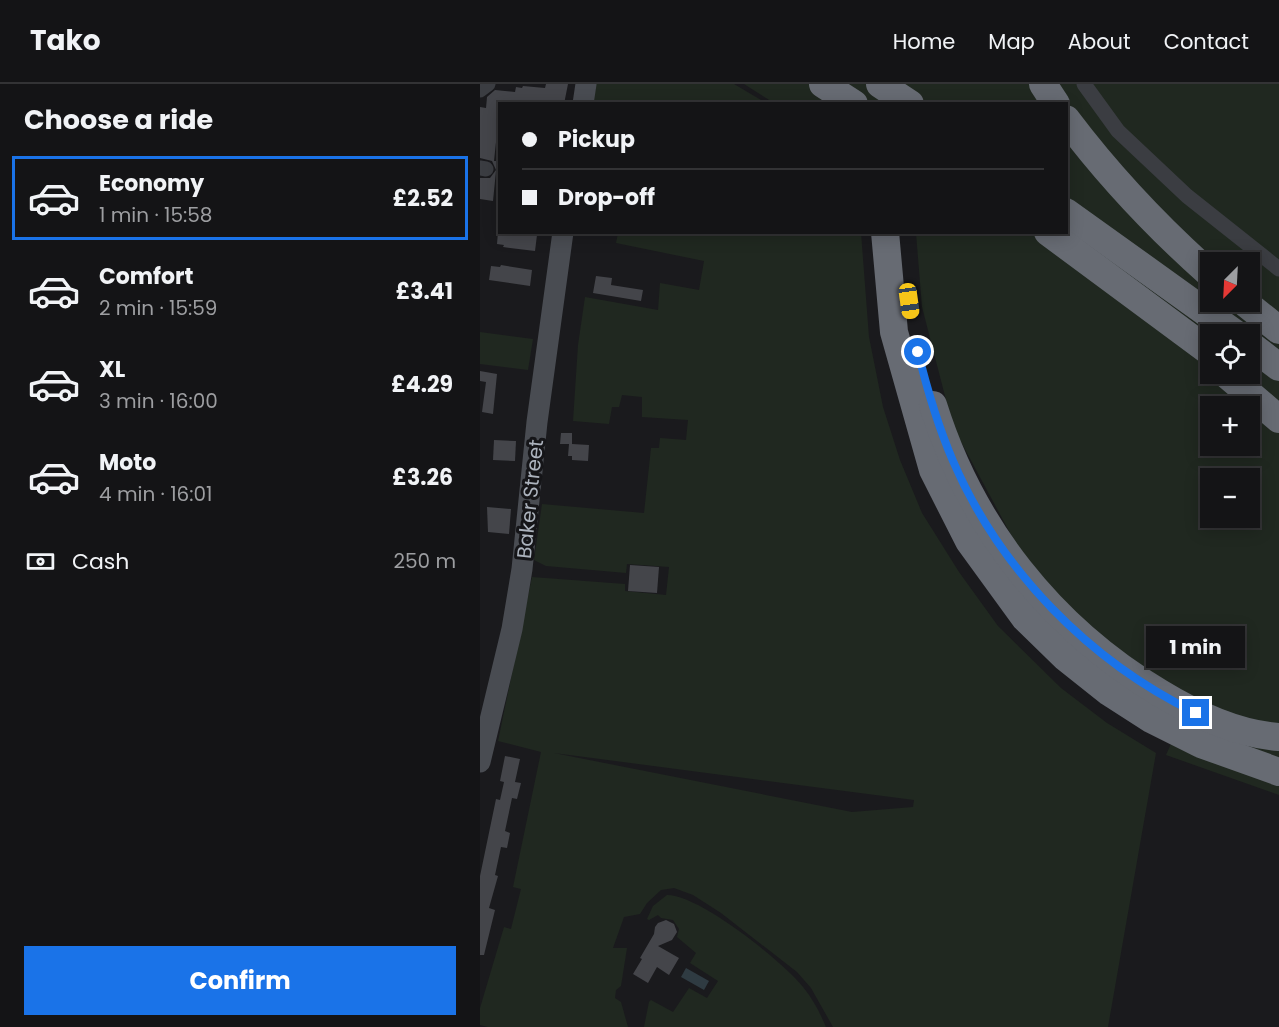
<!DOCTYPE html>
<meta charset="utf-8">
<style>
body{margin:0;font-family:Poppins,sans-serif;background:#1d1d1f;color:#f1f3f6;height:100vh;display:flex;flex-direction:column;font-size:22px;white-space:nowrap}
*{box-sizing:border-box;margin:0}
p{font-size:20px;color:#9d9ea1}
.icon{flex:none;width:33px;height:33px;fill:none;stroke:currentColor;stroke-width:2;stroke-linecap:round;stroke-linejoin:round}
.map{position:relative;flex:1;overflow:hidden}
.side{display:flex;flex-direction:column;background:#141416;width:480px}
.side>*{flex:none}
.banner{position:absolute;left:18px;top:18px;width:570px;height:132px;border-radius:0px;box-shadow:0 3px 15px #0003,0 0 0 2px #333335;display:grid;align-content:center;height:132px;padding:0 24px;background:#141416}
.needle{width:39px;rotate:204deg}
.fabs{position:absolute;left:720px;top:168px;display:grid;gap:12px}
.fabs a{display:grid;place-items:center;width:60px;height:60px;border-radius:0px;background:#141416;box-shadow:0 3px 15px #0003,0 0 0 2px #333335;font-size:30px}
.end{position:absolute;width:27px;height:27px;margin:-14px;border:8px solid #1a73e8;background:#fff;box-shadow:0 0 0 3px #fff}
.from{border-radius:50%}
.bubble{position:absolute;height:42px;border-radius:0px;background:#141416;box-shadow:0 3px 15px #0003,0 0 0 2px #333335;font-size:20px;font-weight:700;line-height:42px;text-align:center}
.car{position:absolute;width:18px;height:36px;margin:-18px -9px;border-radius:8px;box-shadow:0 0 4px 2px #0007;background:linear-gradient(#f5c518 24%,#345 0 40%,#f5c518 0 76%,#345 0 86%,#f5c518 0)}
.banner b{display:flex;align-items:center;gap:21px;height:57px;font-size:22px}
.banner b+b{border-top:2px solid #333335}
.banner i{width:15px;height:15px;background:#f1f3f6}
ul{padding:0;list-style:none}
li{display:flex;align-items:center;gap:18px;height:84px;margin:0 12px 9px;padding:0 12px;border:3px solid transparent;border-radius:0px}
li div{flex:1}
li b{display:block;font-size:22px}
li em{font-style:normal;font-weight:700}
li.current{border-color:#1a73e8}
li>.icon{width:54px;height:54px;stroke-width:1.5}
h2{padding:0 24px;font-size:27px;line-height:72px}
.pay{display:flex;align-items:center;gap:15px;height:66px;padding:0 24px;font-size:22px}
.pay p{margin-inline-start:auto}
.primary-button{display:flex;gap:12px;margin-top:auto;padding:12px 24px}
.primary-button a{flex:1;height:69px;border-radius:0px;background:#1a73e8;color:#fff;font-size:24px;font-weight:700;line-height:69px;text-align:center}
header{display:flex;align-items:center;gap:36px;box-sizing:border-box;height:84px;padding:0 30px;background:#141416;border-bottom:2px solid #333335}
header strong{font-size:28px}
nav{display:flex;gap:33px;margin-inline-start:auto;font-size:21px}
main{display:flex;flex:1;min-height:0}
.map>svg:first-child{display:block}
</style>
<header>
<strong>Tako</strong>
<nav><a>Home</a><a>Map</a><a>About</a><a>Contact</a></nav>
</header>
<main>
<section class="side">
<h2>Choose a ride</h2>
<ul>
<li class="current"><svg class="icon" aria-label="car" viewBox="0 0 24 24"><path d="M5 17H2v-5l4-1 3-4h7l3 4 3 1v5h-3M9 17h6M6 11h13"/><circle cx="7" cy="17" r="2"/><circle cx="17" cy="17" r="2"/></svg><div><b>Economy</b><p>1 min · 15:58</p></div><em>£2.52</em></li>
<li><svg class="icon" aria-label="car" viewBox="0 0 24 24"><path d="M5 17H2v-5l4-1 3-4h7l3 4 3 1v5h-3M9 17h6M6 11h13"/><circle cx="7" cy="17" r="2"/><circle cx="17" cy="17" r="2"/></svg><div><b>Comfort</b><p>2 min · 15:59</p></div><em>£3.41</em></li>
<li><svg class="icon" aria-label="car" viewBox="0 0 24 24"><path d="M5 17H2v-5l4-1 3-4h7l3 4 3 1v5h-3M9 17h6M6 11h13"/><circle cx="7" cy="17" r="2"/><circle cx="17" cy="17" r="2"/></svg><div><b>XL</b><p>3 min · 16:00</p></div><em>£4.29</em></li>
<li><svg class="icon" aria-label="car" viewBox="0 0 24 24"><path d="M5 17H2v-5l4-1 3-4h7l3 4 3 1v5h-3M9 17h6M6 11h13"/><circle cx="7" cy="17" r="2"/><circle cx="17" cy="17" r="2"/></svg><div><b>Moto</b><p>4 min · 16:01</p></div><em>£3.26</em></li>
</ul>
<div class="pay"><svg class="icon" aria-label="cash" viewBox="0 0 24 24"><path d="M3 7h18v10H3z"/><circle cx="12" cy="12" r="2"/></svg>Cash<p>250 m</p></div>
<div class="primary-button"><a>Confirm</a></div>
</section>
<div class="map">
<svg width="799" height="943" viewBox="0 0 799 943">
<rect width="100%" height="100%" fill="#1a1a1d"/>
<!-- green -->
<g fill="#202820" fill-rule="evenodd">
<polygon points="116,0 254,0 286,19 113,20"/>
<path d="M264 0H799V711L686 671 711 614 617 552 544 475 473 343 442 223 436 149 586 148V20L294 19ZM730 178H770V218H730ZM730 250H770V290H730ZM730 322H770V362H730ZM730 394H770V434H730Z"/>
<path d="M138 149H381L389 253 403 323 420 376 442 429 479 488 518 542 581 604 627 639 676 669 628 943H353L331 904 317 888 241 829 213 811 194 804 181 806 167 819 160 830 144 833 133 864H147L141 902 136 906 135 914 141 918 148 943H8L0 941V924L24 843 31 845 41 805 33 803 61 668 18 657 52 493 145 500V507L186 511 189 483 147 480 146 489 66 482 54 476 62 420 164 429 171 364H179L180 354 206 356 208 336 162 333V313L142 311 139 323H132L129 340 93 337 98 261 105 213 178 226 180 199 219 206 224 177 136 159ZM74 669 434 716 433 723 372 728Z"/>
<polygon points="0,248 53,255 48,286 0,280"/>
<path d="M187 811C220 811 302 877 323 903 333 915 340 929 346 943H164L169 918 171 916 193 928 209 904 227 914 238 897 210 879 216 869 197 853 199 845 193 836 181 834 178 831 169 836 167 835 173 822Z"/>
</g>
<!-- water -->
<polygon fill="#2f3b42" points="206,884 229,897 224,906 201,893"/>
<!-- building -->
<g fill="#44454a">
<polygon points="66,0 88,0 84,20 29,17 29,19 20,20 14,77 17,77 13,117 0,115 0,94 10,94 16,86 12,77 0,74 0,23 6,24 7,13 15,6 35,8 36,3 42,4 43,2 65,4"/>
<polygon points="18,148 57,151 55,167 23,163 24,161 17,160"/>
<polygon points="21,181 52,186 50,202 9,196 11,182 20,183"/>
<polygon points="116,192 132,194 131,201 163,206 161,217 113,209"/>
<polygon points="0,287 17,290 13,330 2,328 6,298 0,297"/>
<polygon points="81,349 92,349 92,360 109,361 108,377 92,376 92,372 88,372 89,360 80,360"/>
<polygon points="14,356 36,357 35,377 13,376"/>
<polygon points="7,423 31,425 29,450 8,448"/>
<polygon points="150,481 179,483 177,509 148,507"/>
<polygon points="25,672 40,675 35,698 41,699 37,715 32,714 25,747 30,749 27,764 21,763 15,791 18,792 9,824 15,826 4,871 0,871 0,792 16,715 20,716 24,698 20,697"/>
<polygon points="186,836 194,840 197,848 192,856 178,862 199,874 189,891 177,883 168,899 153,890 162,875 160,874 174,850 175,843 178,839"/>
</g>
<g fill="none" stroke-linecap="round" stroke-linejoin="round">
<!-- street -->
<g stroke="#3b3d42" stroke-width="15">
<polyline points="604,0 638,47 707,112 799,185"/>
<polyline points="0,6 8,0"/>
<polyline points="0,84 6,85"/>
</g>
<!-- secondary -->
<g stroke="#494c52" stroke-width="21">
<polyline points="103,20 106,0"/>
<polyline points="0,678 32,545 42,485 57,338 83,148"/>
</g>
<!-- highway -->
<g stroke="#676b73" stroke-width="28">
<polyline points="343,0 374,20"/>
<polyline points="563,0 576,20"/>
<path d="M586 35C629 92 677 143 730 190"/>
<polyline points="586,128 756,250"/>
<polyline points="405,148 414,248 453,386 489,457 545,534 585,573 629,608 671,635 721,660 799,688"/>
<polyline points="568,148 730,268"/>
<polyline points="764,218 799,246"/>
<polyline points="770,261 799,283"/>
<polyline points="746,290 799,335"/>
<path d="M453 321C491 443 571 544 680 609 716 631 756 650 799 653"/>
</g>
<!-- highway-bridge -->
<polyline stroke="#676b73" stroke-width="28" points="400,0 430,20"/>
</g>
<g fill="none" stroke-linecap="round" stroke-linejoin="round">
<!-- route -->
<path stroke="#1a73e8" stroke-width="8" d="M438 268C447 305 458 342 473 377 520 486 609 577 716 629"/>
</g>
<g text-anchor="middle" stroke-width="6" stroke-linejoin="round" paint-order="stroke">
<!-- street labels -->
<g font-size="20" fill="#acb3bd" stroke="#151518">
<text transform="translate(50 415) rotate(-84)" y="7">Baker Street</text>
</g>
</g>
</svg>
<div class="fabs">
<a><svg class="needle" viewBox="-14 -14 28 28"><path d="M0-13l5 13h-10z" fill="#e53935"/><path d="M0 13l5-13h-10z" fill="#9d9ea1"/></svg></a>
<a><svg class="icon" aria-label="locate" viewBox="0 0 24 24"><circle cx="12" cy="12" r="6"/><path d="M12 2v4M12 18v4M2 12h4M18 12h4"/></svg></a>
<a>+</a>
<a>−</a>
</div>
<i class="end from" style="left:438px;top:268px"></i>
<i class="end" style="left:716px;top:629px"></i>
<div class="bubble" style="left:666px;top:542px;width:99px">1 min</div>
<i class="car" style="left:429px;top:217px;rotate:172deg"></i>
<div class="banner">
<b><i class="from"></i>Pickup</b>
<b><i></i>Drop-off</b>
</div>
</div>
</main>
